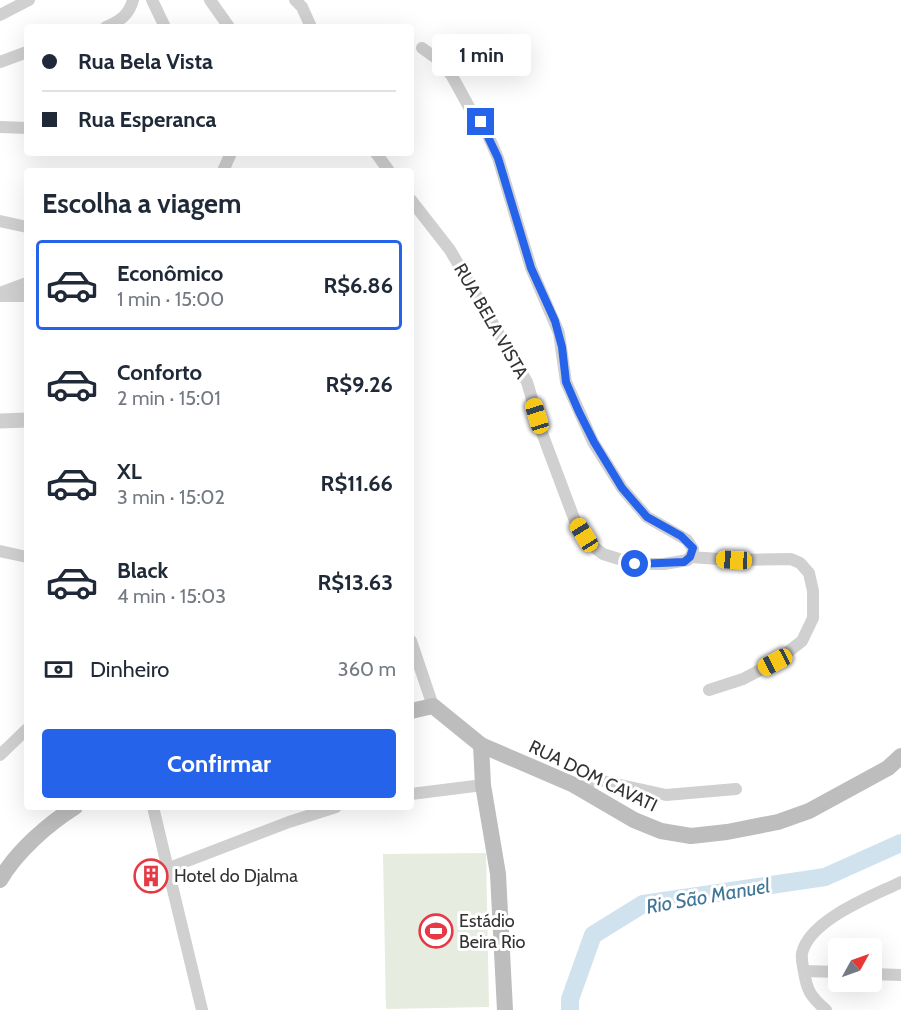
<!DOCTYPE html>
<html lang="pt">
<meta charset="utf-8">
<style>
body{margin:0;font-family:Cabin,sans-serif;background:#f6f6f7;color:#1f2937;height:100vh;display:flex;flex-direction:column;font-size:22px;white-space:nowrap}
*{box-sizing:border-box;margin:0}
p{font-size:20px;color:#747a83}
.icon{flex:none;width:33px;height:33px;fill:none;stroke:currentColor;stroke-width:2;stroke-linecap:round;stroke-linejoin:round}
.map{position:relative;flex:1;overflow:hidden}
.sheet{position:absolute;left:24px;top:168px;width:390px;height:642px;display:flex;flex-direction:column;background:#fff;border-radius:6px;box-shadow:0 6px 24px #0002}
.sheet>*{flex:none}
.hud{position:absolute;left:24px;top:24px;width:390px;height:132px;border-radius:6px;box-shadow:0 6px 24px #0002;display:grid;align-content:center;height:132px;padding:0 18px;background:#fff}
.needle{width:39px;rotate:50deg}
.fabs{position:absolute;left:828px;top:938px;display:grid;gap:12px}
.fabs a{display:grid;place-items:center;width:54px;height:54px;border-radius:6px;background:#fff;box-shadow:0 6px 24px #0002;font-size:30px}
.end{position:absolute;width:27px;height:27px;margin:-14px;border:8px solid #2563eb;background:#fff;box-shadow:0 0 0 3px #fff}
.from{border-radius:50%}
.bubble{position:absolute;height:42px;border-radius:6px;background:#fff;box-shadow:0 6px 24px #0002;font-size:20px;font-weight:700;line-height:42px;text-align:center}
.car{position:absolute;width:18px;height:36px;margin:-18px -9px;border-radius:8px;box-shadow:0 0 4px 2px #0007;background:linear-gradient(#f5c518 24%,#345 0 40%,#f5c518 0 76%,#345 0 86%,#f5c518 0)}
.hud b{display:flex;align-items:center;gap:21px;height:57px;font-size:22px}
.hud b+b{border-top:2px solid #e0e1e3}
.hud i{width:15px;height:15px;background:#1f2937}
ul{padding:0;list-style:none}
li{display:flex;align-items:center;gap:18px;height:90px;margin:0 12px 9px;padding:0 6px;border:3px solid transparent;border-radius:6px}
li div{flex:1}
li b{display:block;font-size:22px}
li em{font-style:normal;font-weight:700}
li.active{border-color:#2563eb}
li>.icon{width:54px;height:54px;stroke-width:1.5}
h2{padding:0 18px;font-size:27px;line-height:72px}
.pay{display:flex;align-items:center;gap:15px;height:66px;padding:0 18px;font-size:22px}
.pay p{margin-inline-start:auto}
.cta{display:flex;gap:12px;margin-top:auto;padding:12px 18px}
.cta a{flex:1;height:69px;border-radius:6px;background:#2563eb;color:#fff;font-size:24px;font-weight:700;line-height:69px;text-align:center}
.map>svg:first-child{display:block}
</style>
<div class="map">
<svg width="901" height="1010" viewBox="0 0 901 1010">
<rect width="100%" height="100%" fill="#fff"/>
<!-- green -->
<polygon fill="#e6ecdf" points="486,853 489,1007 386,1009 383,854"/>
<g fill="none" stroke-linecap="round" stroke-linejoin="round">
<!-- river -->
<polyline stroke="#cfe2ee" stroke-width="18" points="570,1010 570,999 593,935 643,904 825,877 901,843"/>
<!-- minor -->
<g stroke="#d0d0d0" stroke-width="12">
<polyline points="152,0 165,27"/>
<polyline points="210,0 229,27"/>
<polyline points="295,0 302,7 311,27"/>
<polyline points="0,15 29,0"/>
<path d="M106 27C120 21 129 15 133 0"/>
<polyline points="0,62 27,52"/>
<polyline points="0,127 27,128"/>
<polyline points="376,153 389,171"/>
<polyline points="223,171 231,153"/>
<polyline points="411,200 450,250 527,382 542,433 575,521 583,535 594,547 603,554 635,564 664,564 688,560 692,554 693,549 687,540 647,517 622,488 593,442 566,382 559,333 531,268 498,158 487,133 469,107 452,76 440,61 422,48"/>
<polyline points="0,221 27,227"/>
<polyline points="0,293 27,283"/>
<polyline points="0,296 27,296"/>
<polyline points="0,551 27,557"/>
<polyline points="690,557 734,560 791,559 800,563 809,573 813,591 813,618 802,641 775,662 743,679 709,690"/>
<polyline points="411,641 433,706"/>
<polyline points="0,755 27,729"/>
<polyline points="574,785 598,780 666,795 736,789"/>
<polyline points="411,794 483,785"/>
<polyline points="153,807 202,1010"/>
<polyline points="169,868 289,822 336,807"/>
<polyline points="804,971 838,972"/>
<polyline points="872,974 901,975"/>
<path d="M826 1010C811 997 807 991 804 972 803 966 801 959 802 953 810 919 873 896 901 882"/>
</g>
<!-- tertiary -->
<polyline stroke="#d0d0d0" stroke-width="15" points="0,421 27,420"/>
<!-- secondary -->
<g stroke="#bdbdbd" stroke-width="16">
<polyline points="411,711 433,706 481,745 574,785 634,820 661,831 691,836 727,832 778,822 809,811 888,768 901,756"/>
<polyline points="481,745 483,785 498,874 505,1010"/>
<path d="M0 880C16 852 48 824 75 807"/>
</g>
</g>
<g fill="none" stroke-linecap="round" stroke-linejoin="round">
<!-- route -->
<polyline stroke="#2563eb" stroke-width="8" points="481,122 498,158 531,268 555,321 562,347 566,382 579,412 594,442 622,488 647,517 681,536 693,548 690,557 684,562 635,564"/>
</g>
<!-- icons -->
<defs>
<g id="building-ring" transform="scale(1.725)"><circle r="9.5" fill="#fff" stroke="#e63946" stroke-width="1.5"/><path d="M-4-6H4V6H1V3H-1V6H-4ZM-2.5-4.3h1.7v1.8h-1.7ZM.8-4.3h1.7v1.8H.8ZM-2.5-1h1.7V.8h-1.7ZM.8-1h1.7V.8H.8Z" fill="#e63946"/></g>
<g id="stadium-ring" transform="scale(1.725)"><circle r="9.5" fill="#fff" stroke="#e63946" stroke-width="1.5"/><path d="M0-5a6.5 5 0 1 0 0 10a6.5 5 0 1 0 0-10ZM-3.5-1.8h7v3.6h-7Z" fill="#e63946"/></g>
</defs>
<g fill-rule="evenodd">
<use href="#building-ring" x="151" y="876"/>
<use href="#stadium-ring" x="436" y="931"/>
</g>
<g text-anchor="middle" stroke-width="6" stroke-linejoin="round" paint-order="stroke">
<!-- street labels -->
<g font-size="18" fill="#333" stroke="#fff">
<text transform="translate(491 321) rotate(60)" y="6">RUA BELA VISTA</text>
<text transform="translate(593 776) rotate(26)" y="6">RUA DOM CAVATI</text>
</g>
<!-- poi labels -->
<g font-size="18" fill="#333" stroke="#fff" text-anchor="start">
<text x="174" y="882">Hotel do Djalma</text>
<text x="459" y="927">Estádio<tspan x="459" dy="21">Beira Rio</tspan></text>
</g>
<!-- water labels -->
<g font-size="20" font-style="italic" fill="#3f7597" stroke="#fff">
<text transform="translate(708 896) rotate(-10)" y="7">Rio São Manuel</text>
</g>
</g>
</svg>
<div class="fabs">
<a><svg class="needle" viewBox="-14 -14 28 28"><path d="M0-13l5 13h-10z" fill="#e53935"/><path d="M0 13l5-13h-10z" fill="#747a83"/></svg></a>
</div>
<i class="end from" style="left:635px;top:564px"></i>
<i class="end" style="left:481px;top:122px"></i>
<div class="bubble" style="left:432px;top:34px;width:99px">1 min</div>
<i class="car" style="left:537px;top:416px;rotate:343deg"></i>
<i class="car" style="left:584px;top:535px;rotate:328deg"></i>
<i class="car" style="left:734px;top:560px;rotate:273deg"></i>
<i class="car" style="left:775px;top:662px;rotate:242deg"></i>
<div class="hud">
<b><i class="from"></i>Rua Bela Vista</b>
<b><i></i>Rua Esperanca</b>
</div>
<section class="sheet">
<h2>Escolha a viagem</h2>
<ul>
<li class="active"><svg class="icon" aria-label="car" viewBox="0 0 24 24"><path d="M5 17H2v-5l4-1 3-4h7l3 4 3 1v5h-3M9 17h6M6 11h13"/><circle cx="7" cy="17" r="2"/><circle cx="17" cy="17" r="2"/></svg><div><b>Econômico</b><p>1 min · 15:00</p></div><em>R$6.86</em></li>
<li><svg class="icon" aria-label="car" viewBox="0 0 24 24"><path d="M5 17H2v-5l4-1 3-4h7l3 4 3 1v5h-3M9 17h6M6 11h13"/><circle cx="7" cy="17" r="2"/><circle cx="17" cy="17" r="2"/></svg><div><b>Conforto</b><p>2 min · 15:01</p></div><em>R$9.26</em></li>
<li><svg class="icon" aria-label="car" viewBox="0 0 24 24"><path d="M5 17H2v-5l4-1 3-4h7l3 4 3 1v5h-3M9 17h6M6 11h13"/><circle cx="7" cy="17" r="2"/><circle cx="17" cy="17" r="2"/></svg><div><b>XL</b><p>3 min · 15:02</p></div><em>R$11.66</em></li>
<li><svg class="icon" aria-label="car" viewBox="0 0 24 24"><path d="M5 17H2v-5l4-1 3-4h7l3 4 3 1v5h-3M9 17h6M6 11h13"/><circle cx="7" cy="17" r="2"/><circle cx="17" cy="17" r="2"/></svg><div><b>Black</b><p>4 min · 15:03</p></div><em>R$13.63</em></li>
</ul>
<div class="pay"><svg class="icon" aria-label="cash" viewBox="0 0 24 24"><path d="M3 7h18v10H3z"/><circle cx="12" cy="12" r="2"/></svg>Dinheiro<p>360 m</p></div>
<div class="cta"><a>Confirmar</a></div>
</section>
</div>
